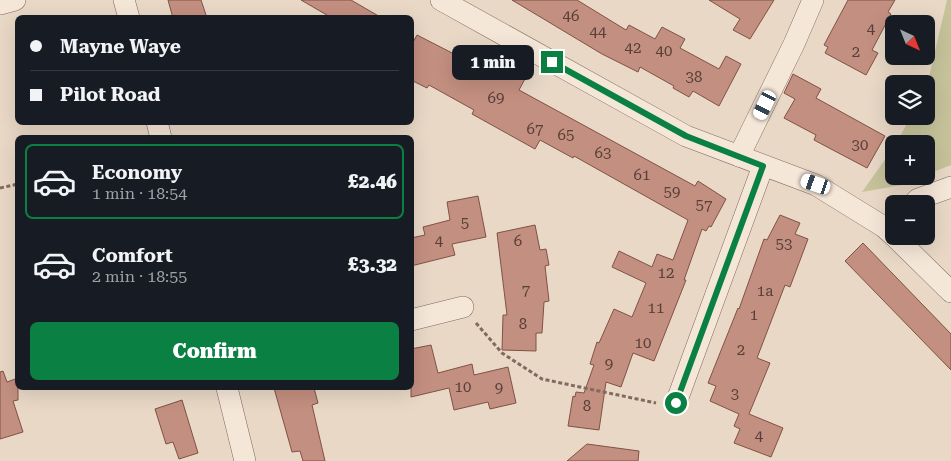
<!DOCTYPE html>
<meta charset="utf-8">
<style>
body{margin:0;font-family:"Roboto Serif",serif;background:#242831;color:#f1f3f6;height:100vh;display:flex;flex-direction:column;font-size:19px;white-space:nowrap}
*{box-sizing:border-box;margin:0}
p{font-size:16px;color:#9ea1a6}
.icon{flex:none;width:28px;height:28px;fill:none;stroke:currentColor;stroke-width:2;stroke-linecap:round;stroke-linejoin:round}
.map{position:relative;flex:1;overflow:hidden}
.details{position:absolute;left:15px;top:135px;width:399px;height:255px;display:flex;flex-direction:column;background:#171b24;border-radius:8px;box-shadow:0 5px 20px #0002}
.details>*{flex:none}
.top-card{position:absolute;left:15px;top:15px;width:399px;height:110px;border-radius:8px;box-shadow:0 5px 20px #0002;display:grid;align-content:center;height:110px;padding:0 15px;background:#171b24}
.needle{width:32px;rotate:137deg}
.buttons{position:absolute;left:885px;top:15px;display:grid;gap:10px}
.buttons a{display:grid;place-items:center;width:50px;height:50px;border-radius:8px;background:#171b24;box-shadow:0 5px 20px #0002;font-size:25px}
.end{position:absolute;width:22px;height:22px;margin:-11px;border:6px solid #0b8043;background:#fff;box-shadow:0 0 0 2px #fff}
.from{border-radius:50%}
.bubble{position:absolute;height:35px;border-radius:8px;background:#171b24;box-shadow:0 5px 20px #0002;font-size:16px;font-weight:800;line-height:35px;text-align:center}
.car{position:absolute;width:15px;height:30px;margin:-15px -8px;border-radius:6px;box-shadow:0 0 4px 1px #0007;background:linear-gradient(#fff 24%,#345 0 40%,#fff 0 76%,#345 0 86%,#fff 0)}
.top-card b{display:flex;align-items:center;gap:18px;height:48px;font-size:19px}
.top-card b+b{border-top:1px solid #363941}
.top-card i{width:12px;height:12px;background:#f1f3f6}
ul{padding:9px 0 0;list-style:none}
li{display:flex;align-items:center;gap:15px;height:75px;margin:0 10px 8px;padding:0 5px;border:2px solid transparent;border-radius:8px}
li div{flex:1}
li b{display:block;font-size:19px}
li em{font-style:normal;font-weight:800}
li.on{border-color:#0b8043}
li>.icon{width:45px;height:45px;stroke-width:1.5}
.cta{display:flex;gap:10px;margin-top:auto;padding:10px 15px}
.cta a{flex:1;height:58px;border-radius:8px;background:#0b8043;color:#fff;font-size:20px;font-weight:800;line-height:58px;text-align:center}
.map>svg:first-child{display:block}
</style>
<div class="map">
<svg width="951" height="461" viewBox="0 0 951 461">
<rect width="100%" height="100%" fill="#e9d8c6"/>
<!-- green -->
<g fill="#c6c39b">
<polygon points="947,0 951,0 951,165 926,175 926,144 896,144 911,116 926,116 926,90"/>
<polygon points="894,147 894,176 922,176 902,185 862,192"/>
</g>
<!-- building -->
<g fill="#c38f80" stroke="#7f5246">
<polygon points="168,0 201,0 207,18 173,18"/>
<polygon points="301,0 351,0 382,18 332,18"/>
<polygon points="512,0 577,0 626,30 629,25 655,39 662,27 685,39 680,48 719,69 726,56 741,64 719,106 693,91 689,97 673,88 674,86 640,67 638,72 602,54"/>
<polygon points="709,0 774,0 750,39 733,30 740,19"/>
<polygon points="848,0 895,0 888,12 891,14 872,50 878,53 866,75 825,53 828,47 824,45"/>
<polygon points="417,35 499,77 506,66 526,77 519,90 695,186 698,181 726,199 711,227 709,226 706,231 702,229 684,280 686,280 654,361 633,353 621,387 606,382 599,430 568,426 573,396 575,397 576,392 584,393 594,365 590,364 597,342 599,343 614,309 632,317 646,283 612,267 619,251 652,267 657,254 673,260 688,220 574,156 573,158 540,140 535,149 472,114 474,110 429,85 427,88 411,80 411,46"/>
<polygon points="793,74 821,89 816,98 885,136 867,168 814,140 816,135 784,118 795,99 784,93"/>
<polygon points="478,196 486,237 452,244 455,255 411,266 411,238 425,235 423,227 450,220 447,202"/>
<polygon points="780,215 800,223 795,234 808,239 790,287 785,285 757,358 770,363 749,414 783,428 771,457 734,443 740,429 734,426 739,414 710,401 716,386 708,383 738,308 739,309 764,239 767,240"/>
<polygon points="535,225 540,250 546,249 549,265 545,266 549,301 544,302 542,333 536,333 536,351 502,350 503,315 507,315 497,233"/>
<polygon points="863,243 951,334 951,370 845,261"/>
<polygon points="431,345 438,373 472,364 474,375 508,367 516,403 490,409 488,402 454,410 449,388 411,397 411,349"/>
<polygon points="3,371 7,382 18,378 18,400 13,401 23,432 0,439 0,372"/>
<polygon points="274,388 314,388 318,403 312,405 325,461 303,461 300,451 292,452"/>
<polygon points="182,400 198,453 179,459 173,442 166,444 155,409"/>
<polygon points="587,444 639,451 638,461 567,461"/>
</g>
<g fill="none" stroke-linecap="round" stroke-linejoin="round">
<!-- street casing -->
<g stroke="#826a5e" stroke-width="22">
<g id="street">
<polyline points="124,0 129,18"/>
<polyline points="441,0 686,136 816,185 884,227 894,236"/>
<polyline points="0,4 15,0"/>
<polyline points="157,122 161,138"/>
<polyline points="739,156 794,44 813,0"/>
<polyline points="913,204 918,199 951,187"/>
<polyline points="894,236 951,292"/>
<polyline points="411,320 463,307"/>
<polyline points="227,388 245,461"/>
<polyline points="676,403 763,166"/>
</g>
</g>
<!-- path -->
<g stroke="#826a5e" stroke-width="3" stroke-dasharray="4 2.5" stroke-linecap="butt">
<polyline points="0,188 18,184"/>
<polyline points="476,323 502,353 542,379 656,403"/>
</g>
<!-- street -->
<use href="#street" stroke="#f5e7d8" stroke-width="21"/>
</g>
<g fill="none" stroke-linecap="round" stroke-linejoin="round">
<!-- route -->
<polyline stroke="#0b8043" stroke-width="6" points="552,62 686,136 763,166 676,403"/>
</g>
<g text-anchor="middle" stroke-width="4" stroke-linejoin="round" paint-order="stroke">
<!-- number labels -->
<g font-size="15" fill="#584038">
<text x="571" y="21">46</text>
<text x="871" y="34">4</text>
<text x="598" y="37">44</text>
<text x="633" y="53">42</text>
<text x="664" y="56">40</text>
<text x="856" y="57">2</text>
<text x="694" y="82">38</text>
<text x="496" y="103">69</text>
<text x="535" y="134">67</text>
<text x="566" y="140">65</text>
<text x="860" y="150">30</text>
<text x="603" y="158">63</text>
<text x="642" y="180">61</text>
<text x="672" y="197">59</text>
<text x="704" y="210">57</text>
<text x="465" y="228">5</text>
<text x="439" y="246">4</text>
<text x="518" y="246">6</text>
<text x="784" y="249">53</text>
<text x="666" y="278">12</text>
<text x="526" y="295">7</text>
<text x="765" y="296">1a</text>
<text x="656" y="313">11</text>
<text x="754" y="320">1</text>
<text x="523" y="329">8</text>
<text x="643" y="348">10</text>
<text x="741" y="355">2</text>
<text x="609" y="369">9</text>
<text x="463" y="392">10</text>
<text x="499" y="393">9</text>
<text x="735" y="399">3</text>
<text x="587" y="411">8</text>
<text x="759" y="441">4</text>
</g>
</g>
</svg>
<div class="buttons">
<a><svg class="needle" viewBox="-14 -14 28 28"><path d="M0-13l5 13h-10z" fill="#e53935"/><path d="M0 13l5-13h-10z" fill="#9ea1a6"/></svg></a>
<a><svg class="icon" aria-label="layers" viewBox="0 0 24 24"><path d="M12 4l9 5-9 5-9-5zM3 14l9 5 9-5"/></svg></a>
<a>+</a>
<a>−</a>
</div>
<i class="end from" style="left:676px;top:403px"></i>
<i class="end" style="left:552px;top:62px"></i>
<div class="bubble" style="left:452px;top:45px;width:82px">1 min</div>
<i class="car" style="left:765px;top:105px;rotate:206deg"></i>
<i class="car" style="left:816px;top:184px;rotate:289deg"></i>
<div class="top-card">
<b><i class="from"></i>Mayne Waye</b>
<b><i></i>Pilot Road</b>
</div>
<section class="details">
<ul>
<li class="on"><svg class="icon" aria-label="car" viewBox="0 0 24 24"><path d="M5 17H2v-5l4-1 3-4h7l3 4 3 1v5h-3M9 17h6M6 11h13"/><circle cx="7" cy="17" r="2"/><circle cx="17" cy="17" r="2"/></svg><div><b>Economy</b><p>1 min · 18:54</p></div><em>£2.46</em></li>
<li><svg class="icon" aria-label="car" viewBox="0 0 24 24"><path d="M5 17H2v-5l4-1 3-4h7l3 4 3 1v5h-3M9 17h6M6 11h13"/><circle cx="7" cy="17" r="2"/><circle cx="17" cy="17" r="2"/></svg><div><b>Comfort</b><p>2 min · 18:55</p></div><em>£3.32</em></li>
</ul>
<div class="cta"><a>Confirm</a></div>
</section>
</div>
